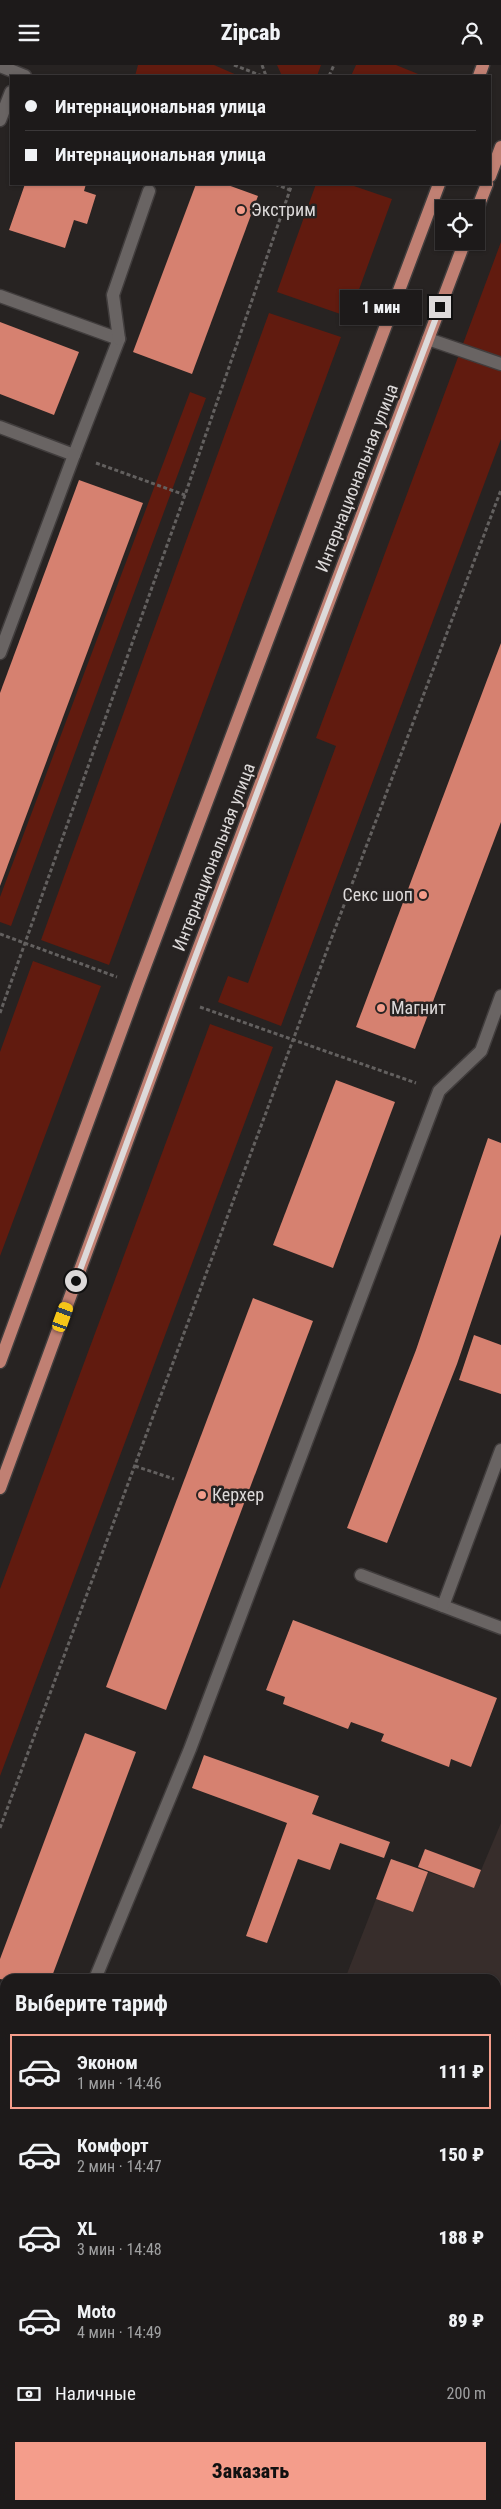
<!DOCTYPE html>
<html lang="ru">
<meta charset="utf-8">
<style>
body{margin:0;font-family:"Roboto Condensed",sans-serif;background:#252323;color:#f1f3f6;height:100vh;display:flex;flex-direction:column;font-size:19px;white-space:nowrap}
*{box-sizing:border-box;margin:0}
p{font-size:16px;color:#a0a1a2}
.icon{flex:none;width:28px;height:28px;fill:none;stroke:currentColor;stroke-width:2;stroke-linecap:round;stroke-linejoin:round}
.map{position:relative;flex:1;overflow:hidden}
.details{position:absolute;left:0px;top:1909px;width:501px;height:536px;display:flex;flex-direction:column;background:#1d1a1a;border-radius:15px 15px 0 0;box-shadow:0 1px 4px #0004,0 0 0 1px #3b3839}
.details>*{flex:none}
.guide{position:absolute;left:10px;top:10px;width:481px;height:110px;border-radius:0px;box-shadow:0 1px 4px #0004,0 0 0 1px #3b3839;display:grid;align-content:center;height:110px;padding:0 15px;background:#1d1a1a}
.controls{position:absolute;left:435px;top:135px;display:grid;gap:10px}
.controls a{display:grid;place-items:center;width:50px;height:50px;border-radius:0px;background:#1d1a1a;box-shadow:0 1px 4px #0004,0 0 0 1px #3b3839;font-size:25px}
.end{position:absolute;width:22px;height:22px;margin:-11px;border:6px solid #dddada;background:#111;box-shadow:0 0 0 2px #111}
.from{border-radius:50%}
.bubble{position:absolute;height:35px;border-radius:0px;background:#1d1a1a;box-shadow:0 1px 4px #0004,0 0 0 1px #3b3839;font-size:16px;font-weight:800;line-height:35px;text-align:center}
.car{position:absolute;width:15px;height:30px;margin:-15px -8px;border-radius:6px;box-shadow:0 0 4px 1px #0007;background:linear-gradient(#f5c518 24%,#345 0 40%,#f5c518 0 76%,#345 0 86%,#f5c518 0)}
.guide b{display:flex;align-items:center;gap:18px;height:48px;font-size:19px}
.guide b+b{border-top:1px solid #3b3839}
.guide i{width:12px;height:12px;background:#f1f3f6}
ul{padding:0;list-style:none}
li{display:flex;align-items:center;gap:15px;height:75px;margin:0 10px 8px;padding:0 5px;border:2px solid transparent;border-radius:0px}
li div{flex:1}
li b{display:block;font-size:19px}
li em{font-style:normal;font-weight:800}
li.current{border-color:#f49d8b}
li>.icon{width:45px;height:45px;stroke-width:1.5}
h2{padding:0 15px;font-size:22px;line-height:60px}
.pay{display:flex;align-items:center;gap:12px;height:55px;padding:0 15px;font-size:19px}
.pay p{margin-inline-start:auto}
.cta{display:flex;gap:10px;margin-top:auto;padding:10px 15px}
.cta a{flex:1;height:58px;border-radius:0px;background:#f49d8b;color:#111;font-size:20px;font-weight:800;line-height:58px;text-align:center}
header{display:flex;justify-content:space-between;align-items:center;height:65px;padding:0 15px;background:#1d1a1a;font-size:22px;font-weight:800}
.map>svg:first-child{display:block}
</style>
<header><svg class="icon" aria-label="menu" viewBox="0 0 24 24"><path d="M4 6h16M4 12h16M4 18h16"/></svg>Zipcab<svg class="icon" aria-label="person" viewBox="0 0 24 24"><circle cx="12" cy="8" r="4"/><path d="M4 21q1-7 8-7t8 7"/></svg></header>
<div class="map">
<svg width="501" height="2444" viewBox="0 0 501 2444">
<rect width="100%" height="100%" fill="#272322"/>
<!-- built -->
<polygon fill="#372d2b" points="501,1758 501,2444 229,2444 217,2440 496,2440 496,1914 345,1914 376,1834 413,1847 428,1807 474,1822"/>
<!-- green -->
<g fill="#611b0f">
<polygon points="138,0 214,0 239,11 135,11"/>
<polygon points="277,0 321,0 317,11 282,11"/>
<polygon points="356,0 396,0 423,11 351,11"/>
<polygon points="316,119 348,119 392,134 349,252 277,227"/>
<polygon points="501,177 501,374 281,961 218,937 228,911 248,918 336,681 316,673"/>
<polygon points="269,248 341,272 109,900 41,875"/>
<polygon points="190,327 206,333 11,861 0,857 0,832"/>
<polygon points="33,896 101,921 0,1191 0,987"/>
<polygon points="210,959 273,982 0,1711 0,1524"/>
<polygon points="0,2375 5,2376 5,2440 98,2440 96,2444 0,2444"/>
<polygon points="113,2440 186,2440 198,2444 123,2444"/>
</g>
<!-- building -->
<g fill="#d68170">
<polygon points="25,119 86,119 84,126 96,130 87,159 74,155 65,183 9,165"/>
<polygon points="196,119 225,119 258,131 192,309 133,287"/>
<polygon points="0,257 79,287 54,350 0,329"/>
<polygon points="79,415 143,438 0,821 0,628"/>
<polygon points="501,578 501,757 415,984 356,962"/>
<polygon points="336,1015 395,1037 333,1203 273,1180"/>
<polygon points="488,1073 501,1078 501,1169 457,1299 387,1478 347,1463 416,1285"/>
<polygon points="253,1233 313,1256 166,1645 106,1622"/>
<polygon points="474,1270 501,1280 501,1329 459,1315"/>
<polygon points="293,1555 497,1633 471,1702 451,1694 449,1702 381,1676 384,1669 351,1657 348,1664 283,1639 285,1632 266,1625"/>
<polygon points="85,1668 136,1687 51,1914 5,1915 0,1914 0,1894"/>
<polygon points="204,1690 319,1731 312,1749 390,1777 384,1793 340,1778 330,1805 298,1794 267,1878 246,1871 287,1758 192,1723"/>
<polygon points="425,1784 481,1805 474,1823 418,1802"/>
<polygon points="391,1794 428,1807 413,1847 376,1834"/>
<polygon points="0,1951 5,1953 5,2069 0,2082"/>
<polygon points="0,2294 5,2296 5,2364 0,2363"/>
<polygon points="501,2420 501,2444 492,2444 494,2440 496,2440"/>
<polygon points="218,2440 329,2440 328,2444 229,2444"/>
<polygon points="354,2440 405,2440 403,2444 353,2444"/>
</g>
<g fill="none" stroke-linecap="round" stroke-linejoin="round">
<!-- minor casing -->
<g stroke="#413d3d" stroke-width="15">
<g id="minor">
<polyline points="0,1 25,11"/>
<polyline points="0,55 11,27"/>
<polyline points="0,231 119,274 74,390 0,362"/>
<polyline points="119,274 113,230 149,126"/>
<polyline points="428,274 501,299"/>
<polyline points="0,588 74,390"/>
<polyline points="361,1510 501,1563"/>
<polyline points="443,1541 501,1385"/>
<polyline points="95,1914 190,1684 439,1026 481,986 501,931"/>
<polyline points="0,2144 5,2132"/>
<polyline points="496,2211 501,2213"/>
<polyline points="0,2268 5,2270"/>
<polyline points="105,2444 105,2440"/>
</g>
</g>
<!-- major casing -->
<g stroke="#413d3d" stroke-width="15">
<g id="major">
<polyline points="479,11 483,0"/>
<polyline points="490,111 501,82"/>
<polyline points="476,147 487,119"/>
<polyline points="0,1297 138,920 439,119"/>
<polyline points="0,1423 179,935 465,176"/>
</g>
</g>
<!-- path -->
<g stroke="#63605f" stroke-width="3" stroke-dasharray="4 2.5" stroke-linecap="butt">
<polyline points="234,0 262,11"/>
<polyline points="262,0 266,11"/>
<polyline points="329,11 334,0"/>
<polyline points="275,119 290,125"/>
<polyline points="96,398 185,430"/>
<polyline points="0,869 117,912"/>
<polyline points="200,942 416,1018"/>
<polyline points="0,948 185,430 292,119"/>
<polyline points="135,1401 174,1414"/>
<polyline points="0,1763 293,975 501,425"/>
<polyline points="0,1927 5,1929"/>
<polyline points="0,2371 5,2373"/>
<polyline points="197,2440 208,2444"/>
</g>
<!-- minor -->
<use href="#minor" stroke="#696463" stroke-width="12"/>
<!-- major -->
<use href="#major" stroke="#c08073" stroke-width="12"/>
</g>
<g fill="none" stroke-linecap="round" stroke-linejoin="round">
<!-- route -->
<polyline stroke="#dddada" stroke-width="6" points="76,1216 193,898 440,242"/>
</g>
<!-- markers -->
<g fill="#f49d8b" stroke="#272322" stroke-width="2">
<circle cx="241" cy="145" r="5"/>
<circle cx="423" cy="830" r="5"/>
<circle cx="381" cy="943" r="5"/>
<circle cx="202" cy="1430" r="5"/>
</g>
<g text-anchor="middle" stroke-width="5" stroke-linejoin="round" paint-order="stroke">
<!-- poi labels -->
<g font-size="18" fill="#dddada" stroke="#272322" text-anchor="start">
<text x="251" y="151">Экстрим</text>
<text x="413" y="836" text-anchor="end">Секс шоп</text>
<text x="391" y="949">Магнит</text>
<text x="212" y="1436">Керхер</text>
</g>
<!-- street labels -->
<g font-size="18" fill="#dddada" stroke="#272322">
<text transform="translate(357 413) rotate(-69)" y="6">Интернациональная улица</text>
<text transform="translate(214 792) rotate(-69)" y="6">Интернациональная улица</text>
</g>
</g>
</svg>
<div class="controls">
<a><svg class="icon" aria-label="locate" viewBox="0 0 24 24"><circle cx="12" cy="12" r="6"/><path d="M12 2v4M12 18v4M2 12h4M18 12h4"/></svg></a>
</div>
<i class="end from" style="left:76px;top:1216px"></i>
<i class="end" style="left:440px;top:242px"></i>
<div class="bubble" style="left:340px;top:225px;width:82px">1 мин</div>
<i class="car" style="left:63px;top:1252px;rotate:20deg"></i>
<div class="guide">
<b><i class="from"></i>Интернациональная улица</b>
<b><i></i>Интернациональная улица</b>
</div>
<section class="details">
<h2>Выберите тариф</h2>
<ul>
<li class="current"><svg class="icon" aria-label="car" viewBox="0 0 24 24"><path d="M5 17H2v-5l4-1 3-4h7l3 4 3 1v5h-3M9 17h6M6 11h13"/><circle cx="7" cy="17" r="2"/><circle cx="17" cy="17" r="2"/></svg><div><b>Эконом</b><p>1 мин · 14:46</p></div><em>111 ₽</em></li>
<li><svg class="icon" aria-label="car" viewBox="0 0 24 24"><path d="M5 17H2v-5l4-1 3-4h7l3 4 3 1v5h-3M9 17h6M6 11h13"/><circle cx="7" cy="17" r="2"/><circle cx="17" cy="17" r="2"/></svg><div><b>Комфорт</b><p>2 мин · 14:47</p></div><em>150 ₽</em></li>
<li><svg class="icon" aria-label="car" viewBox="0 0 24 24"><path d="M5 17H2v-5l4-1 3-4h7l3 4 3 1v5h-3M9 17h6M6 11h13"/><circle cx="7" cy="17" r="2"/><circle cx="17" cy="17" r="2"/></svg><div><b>XL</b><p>3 мин · 14:48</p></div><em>188 ₽</em></li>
<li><svg class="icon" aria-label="car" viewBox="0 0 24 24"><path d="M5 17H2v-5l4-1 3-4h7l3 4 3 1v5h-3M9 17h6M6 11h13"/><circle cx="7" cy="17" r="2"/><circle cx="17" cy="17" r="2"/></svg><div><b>Moto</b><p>4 мин · 14:49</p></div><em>89 ₽</em></li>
</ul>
<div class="pay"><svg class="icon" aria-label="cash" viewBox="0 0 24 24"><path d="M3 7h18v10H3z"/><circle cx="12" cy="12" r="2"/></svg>Наличные<p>200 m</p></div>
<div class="cta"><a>Заказать</a></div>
</section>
</div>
